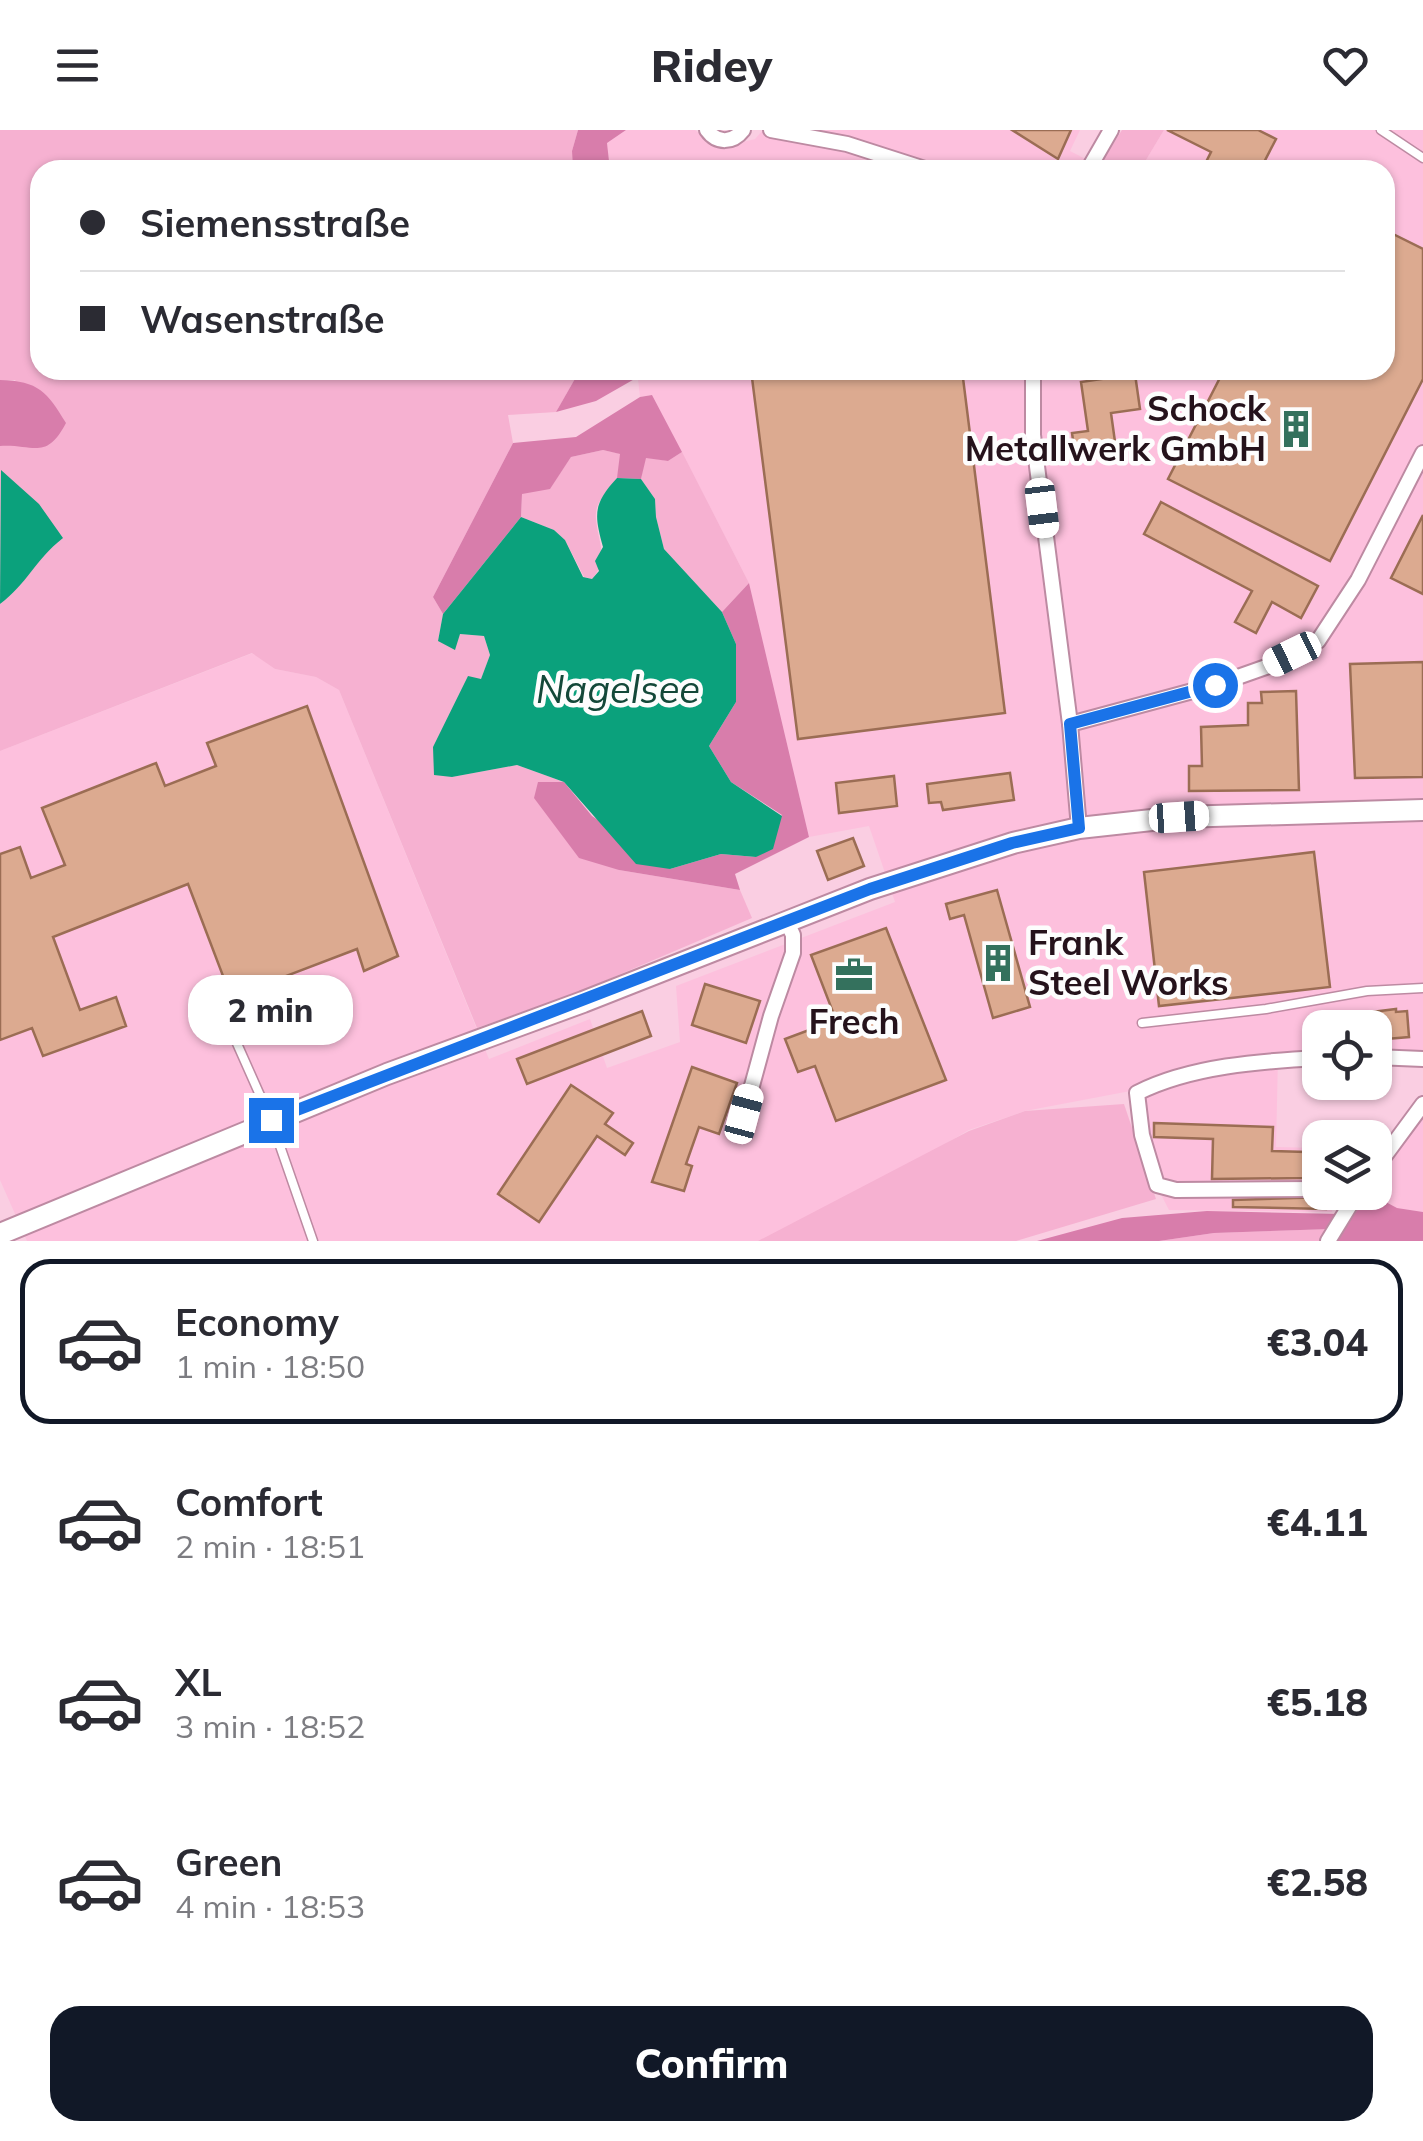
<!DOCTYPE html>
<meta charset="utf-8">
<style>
body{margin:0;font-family:Mulish,sans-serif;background:#f7f7f7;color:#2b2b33;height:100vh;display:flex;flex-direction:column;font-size:38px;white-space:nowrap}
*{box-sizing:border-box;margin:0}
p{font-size:32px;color:#7c7c81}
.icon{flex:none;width:55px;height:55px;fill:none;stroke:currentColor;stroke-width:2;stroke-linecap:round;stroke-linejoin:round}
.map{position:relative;height:1111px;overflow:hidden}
.panel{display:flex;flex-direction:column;background:#fff;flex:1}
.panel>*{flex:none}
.hud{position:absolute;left:30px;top:30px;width:1365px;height:220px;border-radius:30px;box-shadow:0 2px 8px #0004;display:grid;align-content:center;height:220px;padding:0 50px;background:#fff}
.fabs{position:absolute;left:1302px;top:880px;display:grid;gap:20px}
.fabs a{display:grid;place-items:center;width:90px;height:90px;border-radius:20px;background:#fff;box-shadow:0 2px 8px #0004;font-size:50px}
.end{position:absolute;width:45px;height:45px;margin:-22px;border:12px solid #1a73e8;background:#fff;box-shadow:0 0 0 5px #fff}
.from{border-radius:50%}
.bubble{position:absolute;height:70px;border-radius:30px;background:#fff;box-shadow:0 2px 8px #0004;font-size:32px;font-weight:800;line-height:70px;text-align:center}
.car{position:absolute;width:30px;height:60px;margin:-30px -15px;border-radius:12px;box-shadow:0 0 8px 2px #0007;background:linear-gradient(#fff 24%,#345 0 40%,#fff 0 76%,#345 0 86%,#fff 0)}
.hud b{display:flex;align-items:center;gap:35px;height:95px;font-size:38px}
.hud b+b{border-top:2px solid #e1e1e2}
.hud i{width:25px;height:25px;background:#2b2b33}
ul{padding:18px 0 0;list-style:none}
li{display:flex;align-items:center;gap:30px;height:165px;margin:0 20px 15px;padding:0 30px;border:5px solid transparent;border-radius:30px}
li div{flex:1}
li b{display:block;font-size:38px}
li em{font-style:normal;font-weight:800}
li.current{border-color:#111827}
li>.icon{width:90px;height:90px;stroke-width:1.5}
.primary-button{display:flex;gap:20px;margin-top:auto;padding:20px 50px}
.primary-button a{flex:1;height:115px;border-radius:30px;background:#111827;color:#fff;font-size:40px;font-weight:800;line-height:115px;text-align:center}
header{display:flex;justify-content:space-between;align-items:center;height:130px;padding:0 50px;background:#fff;font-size:45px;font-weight:800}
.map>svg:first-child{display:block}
</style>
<header><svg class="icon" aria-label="menu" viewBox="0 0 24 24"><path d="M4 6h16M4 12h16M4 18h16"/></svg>Ridey<svg class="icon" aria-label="heart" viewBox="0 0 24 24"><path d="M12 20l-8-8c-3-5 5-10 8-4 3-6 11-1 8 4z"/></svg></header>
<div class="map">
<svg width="1423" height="1111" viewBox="0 0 1423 1111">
<rect width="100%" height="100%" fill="#facee2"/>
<!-- built -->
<g fill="#fdc0dd">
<polygon points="626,0 695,0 719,18 755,9 763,0 1080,0 1070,21 1107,40 610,40 607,13"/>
<polygon points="1164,0 1423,0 1423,922 1375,921 1375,898 1320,898 1320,923 1278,927 1276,1017 1320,1018 1320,1062 1332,1063 1332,1082 1169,1080 1152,1047 1141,959 1025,981 969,1000 778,1111 27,1111 0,1050 0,621 253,523 275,539 316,547 339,560 489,929 590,889 607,938 680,912 676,856 895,772 869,696 809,707 749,453 652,265 640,267 637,240 1385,240 1385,40 1140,40"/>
<polygon points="1423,970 1423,1082 1397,1078 1369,1063 1375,1062 1375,1053"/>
</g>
<!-- green -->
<g fill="#f6b1d1">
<path d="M0 0H578L572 21 573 40H40V240H439L481 249 485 240H580L556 282 508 285 513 313 433 467 443 484 438 511 460 504 484 506 490 525 481 549 433 617 452 647 517 635 564 652H538L619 740 740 760 752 788 581 861 477 898 339 560 316 547 275 539 252 523 0 621V474C27 454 34 430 62 409L53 395 0 463V261L16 250H0Z"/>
<polygon points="1122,0 1164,0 1140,40 1107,40 1099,36"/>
<path d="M603 320 621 324C619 331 620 342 617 348 609 363 594 370 596 389 598 413 610 429 592 449L584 447 565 410 554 400 521 387 522 363 550 358 571 327Z"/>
<polygon points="682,322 749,453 722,482 664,419 656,387 655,369 641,349 645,327 668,331"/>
<polygon points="1124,974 1156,1069 1016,1111 758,1111 969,1001 1025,981"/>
<polygon points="1330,1099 1322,1111 1159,1111 1214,1103"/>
</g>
<!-- forest -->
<g fill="#d87dab">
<polygon points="578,0 626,0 607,13 610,40 573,40 572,21"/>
<polygon points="580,240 637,240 638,247 596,271 556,282"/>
<path d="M0 250C39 251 47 262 66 293 46 331 34 314 0 316Z"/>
<polygon points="652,265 682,322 668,331 646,328 641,349 617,348 620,324 603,320 571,327 550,359 522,364 521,387 443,484 433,467 513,313 576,307 640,267"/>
<polygon points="749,453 809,707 735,744 740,760 619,740 579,728 534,668 538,652 564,652 592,686 670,739 721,724 756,727 782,685 731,652 709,616 736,572 736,514 722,482"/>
<polygon points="1369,1063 1397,1078 1423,1082 1423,1111 1336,1111"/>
<polygon points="1207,1081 1341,1084 1331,1099 1214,1103 1159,1111 1037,1111 1122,1088"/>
</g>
<!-- water -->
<g fill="#0ba17c">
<path d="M1 340 39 374 63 408C35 430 27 454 0 474Z"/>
<path d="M617 348 641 349 655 369 656 387 664 419 722 482 736 514V572L709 616 731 652 782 686 773 719 756 727 721 724 670 739 636 734 564 652 517 635 452 647 434 645 433 617 468 546 481 549 490 525 484 506 460 504 455 520 438 511 443 484 521 387 554 400 565 410 583 447 592 449 599 441 595 431 603 417C594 384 593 374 617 348Z"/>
</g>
<!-- building -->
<g fill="#dcaa90" stroke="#9b6d54" stroke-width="2.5">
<polygon points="1012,0 1071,0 1058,29"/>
<polygon points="1167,0 1258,0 1276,9 1260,40 1202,40 1211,22"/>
<polygon points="1385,100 1423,119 1423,249 1330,431 1168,349 1224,240 1385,240"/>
<polygon points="751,240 962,240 1005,583 798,609"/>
<polygon points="1135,244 1140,279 1111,283 1116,319 1075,324 1072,303 1088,301 1081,252"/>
<polygon points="1161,372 1318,456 1301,488 1272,472 1256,503 1235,492 1252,461 1144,404"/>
<polygon points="1423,385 1423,464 1391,448"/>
<polygon points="1423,532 1423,647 1355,648 1350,534"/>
<polygon points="1296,561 1299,660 1189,661 1189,636 1202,636 1201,597 1248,595 1248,573 1262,573 1261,562"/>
<polygon points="307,576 398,826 364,841 357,819 231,867 188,754 53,807 80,880 116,867 126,896 43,926 32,898 0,910 0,724 20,717 31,748 65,735 42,678 156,633 165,656 216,636 207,613"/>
<polygon points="1010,643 1014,670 943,680 941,672 929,673 927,654"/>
<polygon points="894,646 897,676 839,683 836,653"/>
<polygon points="853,708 864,736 828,750 817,721"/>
<polygon points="1314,722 1330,857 1159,876 1144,742"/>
<polygon points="997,760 1030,877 993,888 964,785 950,789 946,774"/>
<polygon points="886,798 946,950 836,991 815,936 798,942 785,909 836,890 811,825"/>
<polygon points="705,854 760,871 746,913 692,895"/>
<polygon points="1396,879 1396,882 1407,881 1409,907 1375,910 1375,898 1324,898 1324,888"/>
<polygon points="642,881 651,906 527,954 517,929"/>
<polygon points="692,937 737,953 719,1004 699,997 686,1034 692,1036 684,1061 652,1052"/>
<polygon points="571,955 613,983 605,994 633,1013 625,1025 597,1006 539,1092 498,1064"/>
<polygon points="1154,993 1273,997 1272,1021 1307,1022 1307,1048 1212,1049 1213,1009 1154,1007"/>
<polygon points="1327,1067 1326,1079 1233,1077 1233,1070"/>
</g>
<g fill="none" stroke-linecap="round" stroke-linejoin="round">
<!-- lane casing -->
<g stroke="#bd8aa2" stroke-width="11">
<g id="lane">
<polyline points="1381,0 1423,28"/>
<polyline points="227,891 271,990 313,1111"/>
<polyline points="1142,893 1266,879 1367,861 1423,858"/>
</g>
</g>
<!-- street casing -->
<g stroke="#bd8aa2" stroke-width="18">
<g id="street">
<path d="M707 0C717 14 733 13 743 0"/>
<polyline points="771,0 847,14 928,40"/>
<polyline points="1088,40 1111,0"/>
<polyline points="1033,240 1033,305 1070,594 1079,698"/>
<polyline points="1070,594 1215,555 1266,537 1318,511 1358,450 1423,323"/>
<polyline points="1375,927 1423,929"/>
<path d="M1320 928C1261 931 1190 936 1137 963L1142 1005 1157 1055 1176 1060 1320 1059"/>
<polyline points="744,985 771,886 793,823 793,805 786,790"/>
<polyline points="1375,1039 1423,974"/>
<polyline points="1328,1111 1358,1062"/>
</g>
</g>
<!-- secondary casing -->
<g stroke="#bd8aa2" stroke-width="24">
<polyline id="secondary" points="0,1104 387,944 583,872 870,759 1013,713 1079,698 1179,687 1423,680"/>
</g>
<!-- lane -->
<use href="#lane" stroke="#fff" stroke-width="8"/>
<!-- street -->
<use href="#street" stroke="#fff" stroke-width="14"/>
<!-- secondary -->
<use href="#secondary" stroke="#fff" stroke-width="20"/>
</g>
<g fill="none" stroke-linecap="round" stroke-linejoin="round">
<!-- route -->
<polyline stroke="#1a73e8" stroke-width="12" points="271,990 870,759 1012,713 1079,698 1070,594 1215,555"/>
</g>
<!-- icons -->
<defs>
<g id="building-bare" transform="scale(3)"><path d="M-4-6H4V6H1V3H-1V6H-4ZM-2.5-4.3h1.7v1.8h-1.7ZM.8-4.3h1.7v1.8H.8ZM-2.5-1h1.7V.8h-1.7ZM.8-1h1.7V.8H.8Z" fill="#34715d" stroke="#fdfdfd" stroke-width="2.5" paint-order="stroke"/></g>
<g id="office-bare" transform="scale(3)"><path d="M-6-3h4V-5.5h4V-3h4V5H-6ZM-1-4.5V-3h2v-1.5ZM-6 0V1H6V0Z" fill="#34715d" stroke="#fdfdfd" stroke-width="2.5" paint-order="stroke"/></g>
</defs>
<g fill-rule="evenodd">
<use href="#building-bare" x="1296" y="299"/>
<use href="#building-bare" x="998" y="833"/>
<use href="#office-bare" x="854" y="845"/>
</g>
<g text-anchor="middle" stroke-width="9" stroke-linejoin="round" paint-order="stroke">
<!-- poi labels -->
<g font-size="35" font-weight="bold" fill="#25121b" stroke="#fdfdfd" text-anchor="end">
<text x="1266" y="291">Schock<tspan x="1266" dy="40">Metallwerk GmbH</tspan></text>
<text x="1028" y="825" text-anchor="start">Frank<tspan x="1028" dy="40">Steel Works</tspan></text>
<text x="854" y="904" text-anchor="middle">Frech</text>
</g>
<!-- water labels -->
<g font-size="38" font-style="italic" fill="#144839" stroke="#fdfdfd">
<text x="618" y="573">Nagelsee</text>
</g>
</g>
</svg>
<div class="fabs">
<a><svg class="icon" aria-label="locate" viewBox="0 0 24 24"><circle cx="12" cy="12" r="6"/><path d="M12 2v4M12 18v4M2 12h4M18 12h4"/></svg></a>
<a><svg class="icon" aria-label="layers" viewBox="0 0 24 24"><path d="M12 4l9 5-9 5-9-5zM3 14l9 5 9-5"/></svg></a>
</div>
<i class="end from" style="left:1215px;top:555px"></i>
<i class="end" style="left:271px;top:990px"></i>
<div class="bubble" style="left:188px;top:845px;width:165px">2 min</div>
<i class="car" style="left:1042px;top:378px;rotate:173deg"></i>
<i class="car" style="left:1292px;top:524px;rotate:244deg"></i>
<i class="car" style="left:1179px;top:687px;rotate:86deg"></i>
<i class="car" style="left:744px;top:984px;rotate:15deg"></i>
<div class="hud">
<b><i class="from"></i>Siemensstraße</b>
<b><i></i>Wasenstraße</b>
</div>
</div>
<section class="panel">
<ul>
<li class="current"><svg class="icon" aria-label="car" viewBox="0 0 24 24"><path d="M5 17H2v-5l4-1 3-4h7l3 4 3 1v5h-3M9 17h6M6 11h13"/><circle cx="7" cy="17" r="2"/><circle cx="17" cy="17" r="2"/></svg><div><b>Economy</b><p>1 min · 18:50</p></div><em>€3.04</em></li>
<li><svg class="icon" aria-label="car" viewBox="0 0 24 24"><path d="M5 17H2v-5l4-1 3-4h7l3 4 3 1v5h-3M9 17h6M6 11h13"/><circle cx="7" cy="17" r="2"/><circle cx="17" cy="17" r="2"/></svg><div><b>Comfort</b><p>2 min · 18:51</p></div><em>€4.11</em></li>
<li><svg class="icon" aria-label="car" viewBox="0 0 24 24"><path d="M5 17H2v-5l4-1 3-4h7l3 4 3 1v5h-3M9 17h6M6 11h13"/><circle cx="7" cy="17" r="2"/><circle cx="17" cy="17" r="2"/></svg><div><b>XL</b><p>3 min · 18:52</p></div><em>€5.18</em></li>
<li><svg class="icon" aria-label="car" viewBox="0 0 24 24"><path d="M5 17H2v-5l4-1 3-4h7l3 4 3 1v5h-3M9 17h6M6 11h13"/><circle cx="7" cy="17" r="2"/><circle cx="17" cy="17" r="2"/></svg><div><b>Green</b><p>4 min · 18:53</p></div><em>€2.58</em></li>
</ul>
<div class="primary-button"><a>Confirm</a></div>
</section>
